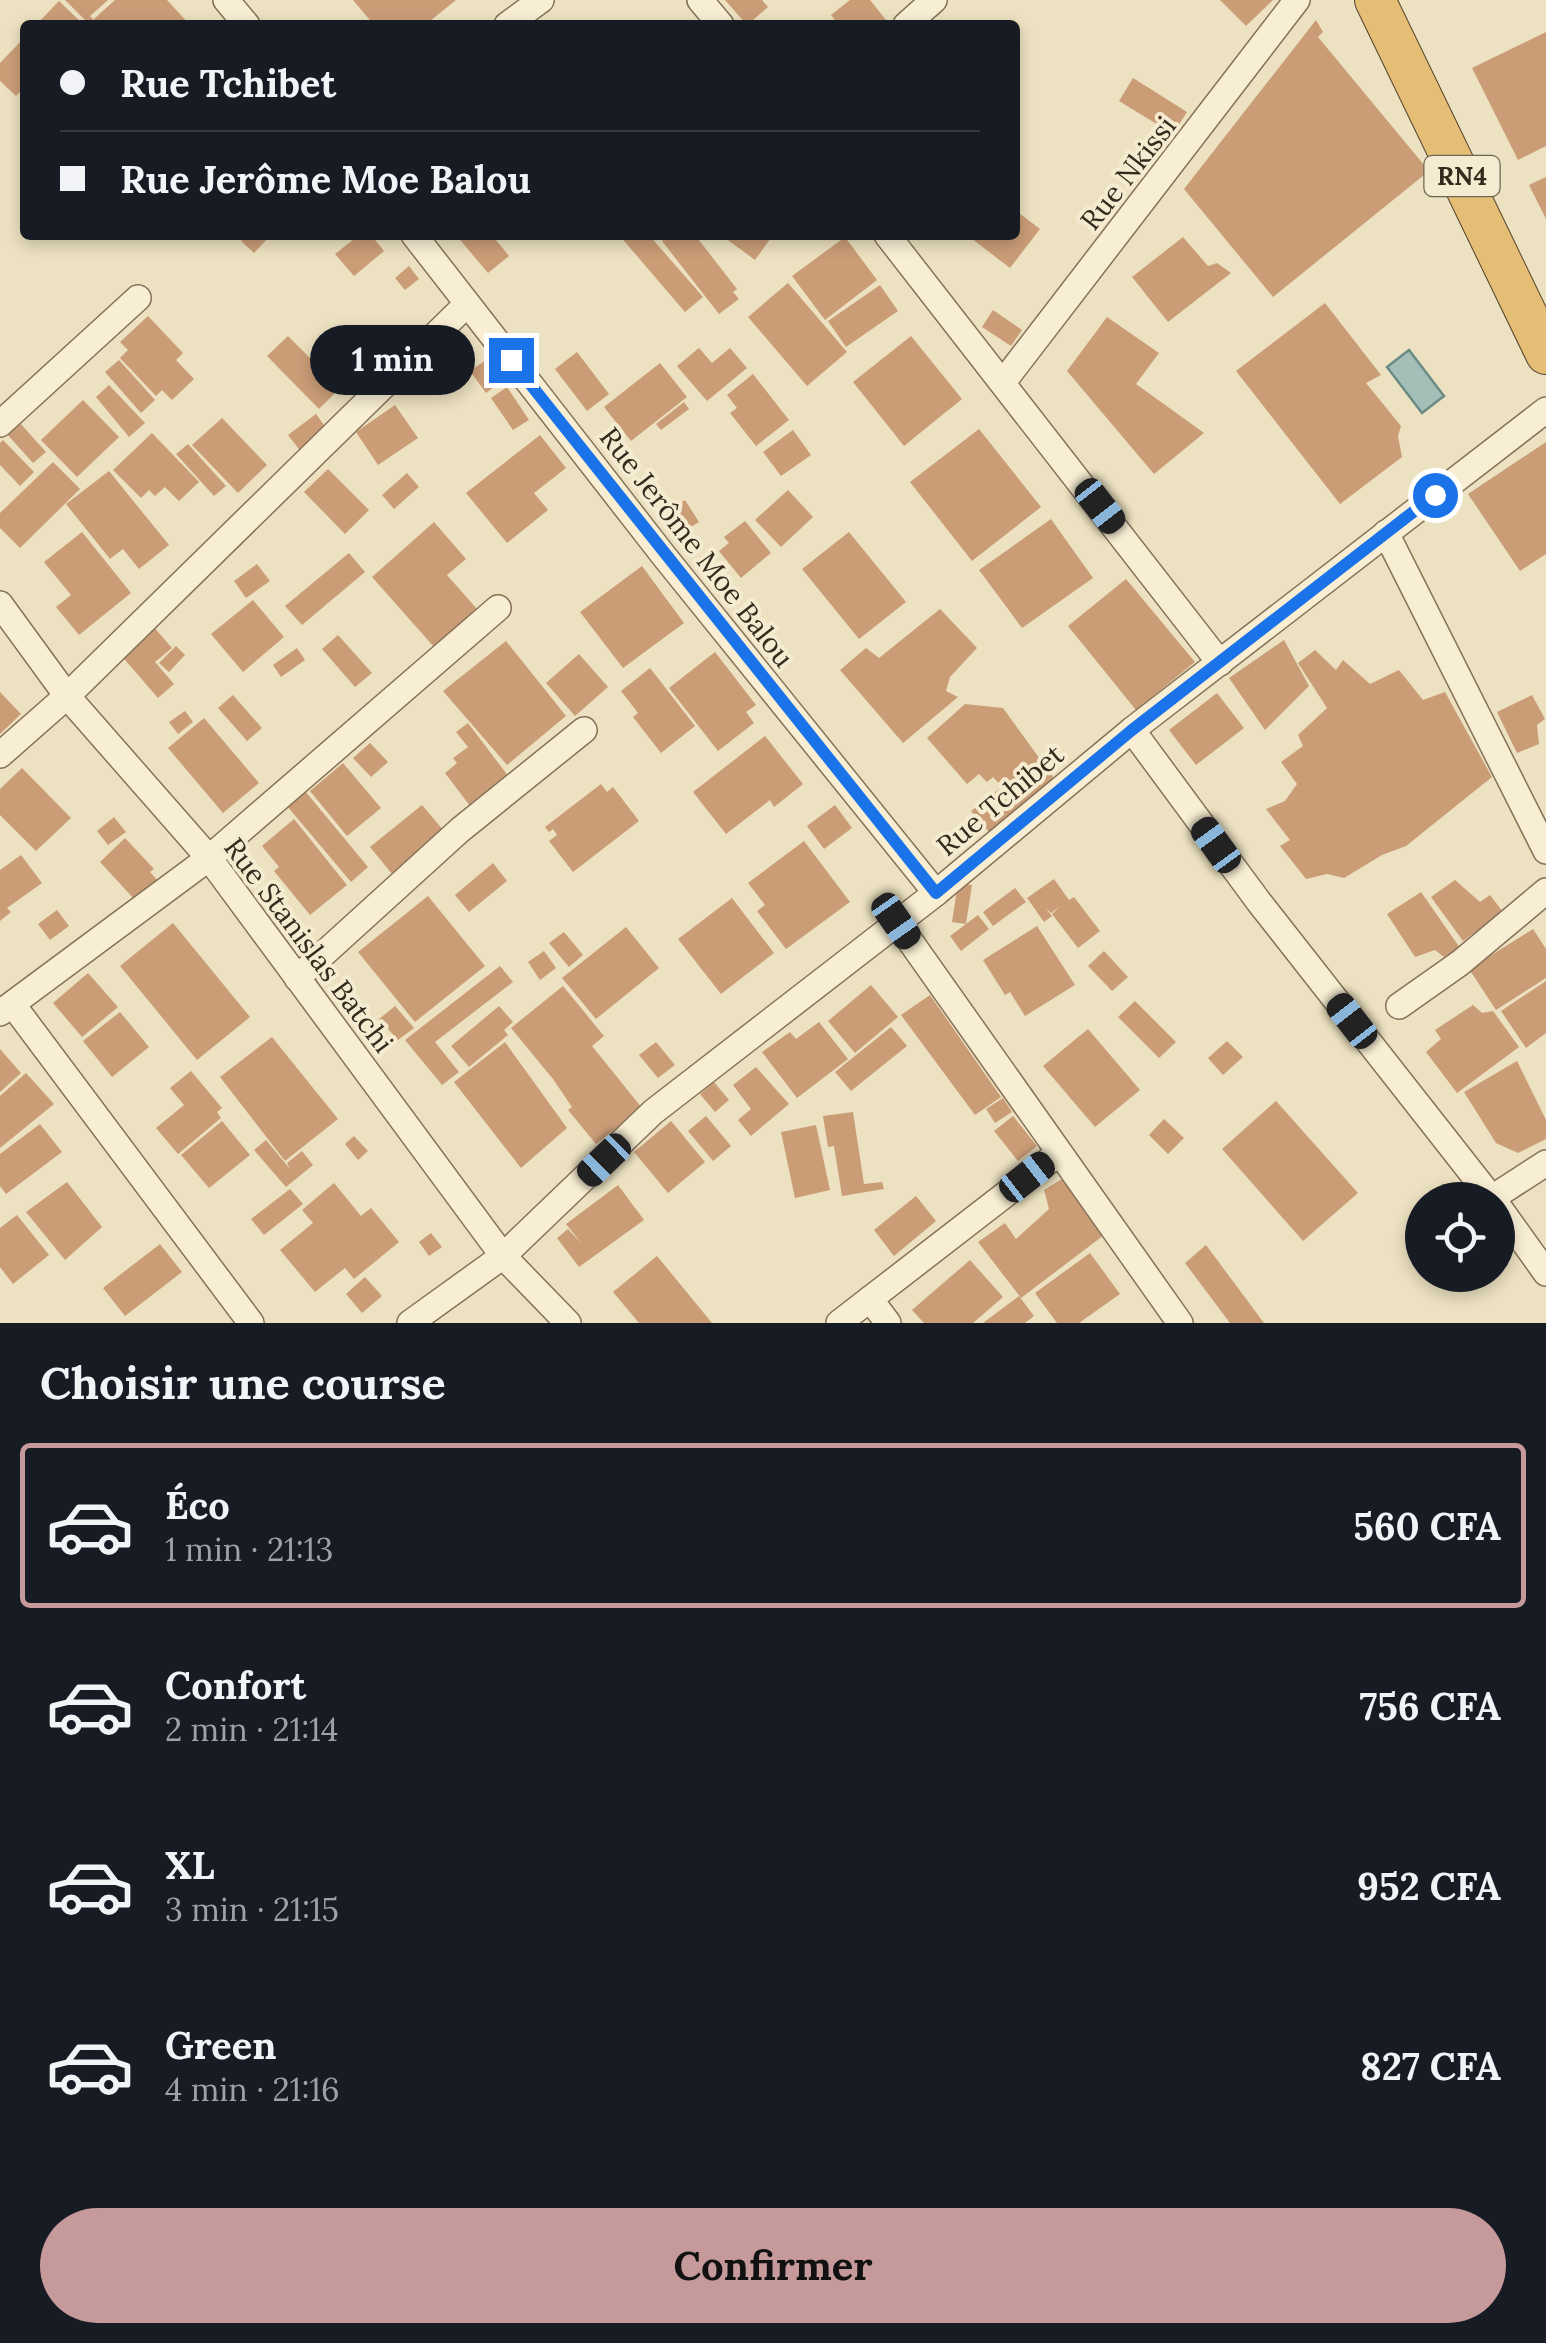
<!DOCTYPE html>
<html lang="fr">
<meta charset="utf-8">
<style>
body{margin:0;font-family:Lora,serif;background:#20242c;color:#f1f3f6;height:100vh;display:flex;flex-direction:column;font-size:38px;white-space:nowrap}
*{box-sizing:border-box;margin:0}
p{font-size:32px;color:#9ea1a6}
.icon{flex:none;width:55px;height:55px;fill:none;stroke:currentColor;stroke-width:2;stroke-linecap:round;stroke-linejoin:round}
.map{position:relative;height:1323px;overflow:hidden}
.drawer{display:flex;flex-direction:column;background:#171b24;flex:1}
.drawer>*{flex:none}
.guide{position:absolute;left:20px;top:20px;width:1000px;height:220px;border-radius:10px;box-shadow:0 5px 15px #0003;display:grid;align-content:center;height:220px;padding:0 40px;background:#171b24}
.fabs{position:absolute;left:1405px;top:1182px;display:grid;gap:20px}
.fabs a{display:grid;place-items:center;width:110px;height:110px;border-radius:50%;background:#171b24;box-shadow:0 5px 15px #0003;font-size:50px}
.end{position:absolute;width:45px;height:45px;margin:-22px;border:12px solid #1a73e8;background:#fff;box-shadow:0 0 0 5px #fff}
.from{border-radius:50%}
.bubble{position:absolute;height:70px;border-radius:35px;background:#171b24;box-shadow:0 5px 15px #0003;font-size:32px;font-weight:800;line-height:70px;text-align:center}
.car{position:absolute;width:30px;height:60px;margin:-30px -15px;border-radius:12px;box-shadow:0 0 8px 2px #0007;background:linear-gradient(#222 24%,#8ab4d8 0 40%,#222 0 76%,#8ab4d8 0 86%,#222 0)}
.guide b{display:flex;align-items:center;gap:35px;height:95px;font-size:38px}
.guide b+b{border-top:2px solid #363941}
.guide i{width:25px;height:25px;background:#f1f3f6}
ul{padding:0;list-style:none}
li{display:flex;align-items:center;gap:30px;height:165px;margin:0 20px 15px;padding:0 20px;border:5px solid transparent;border-radius:10px}
li div{flex:1}
li b{display:block;font-size:38px}
li em{font-style:normal;font-weight:800}
li.selected{border-color:#c69a9a}
li>.icon{width:90px;height:90px;stroke-width:1.5}
h2{padding:0 40px;font-size:45px;line-height:120px}
.button{display:flex;gap:20px;margin-top:auto;padding:20px 40px}
.button a{flex:1;height:115px;border-radius:60px;background:#c69a9a;color:#111;font-size:40px;font-weight:800;line-height:115px;text-align:center}
.map>svg:first-child{display:block}
</style>
<div class="map">
<svg width="1546" height="1323" viewBox="0 0 1546 1323">
<rect width="100%" height="100%" fill="#ece1c0"/>
<!-- water -->
<polygon fill="#a3bfb8" stroke="#6b8c85" stroke-width="2.5" points="1409,350 1444,396 1422,413 1387,367"/>
<!-- building -->
<g fill="#ca9d77">
<polygon points="65,0 108,0 90,16 95,21 90,25"/>
<polygon points="115,0 167,0 190,25 99,25 94,19"/>
<polygon points="353,0 456,0 425,25 374,25"/>
<polygon points="725,0 762,0 768,7 747,25"/>
<polygon points="850,0 870,0 886,20 879,25 839,25 831,15"/>
<polygon points="1220,0 1273,0 1246,26"/>
<polygon points="59,1 84,25 36,25"/>
<polygon points="1316,20 1323,32 1318,37 1429,171 1273,297 1184,189"/>
<polygon points="1546,32 1546,146 1518,160 1472,68"/>
<polygon points="25,37 25,87 16,96 0,81 0,63"/>
<polygon points="1133,78 1187,112 1173,134 1119,101"/>
<polygon points="1546,177 1546,219 1529,185"/>
<polygon points="1015,210 1040,229 1010,268 967,235 1015,235"/>
<polygon points="247,235 271,235 254,253 241,241"/>
<polygon points="359,235 371,235 384,251 354,276 335,254"/>
<polygon points="456,235 492,235 509,256 488,273"/>
<polygon points="619,235 649,235 703,297 685,312"/>
<polygon points="669,235 695,235 737,289 733,292 739,299 719,314 662,241"/>
<polygon points="721,235 773,235 755,260"/>
<polygon points="845,237 877,280 825,320 792,276"/>
<polygon points="1183,237 1208,266 1217,263 1231,273 1168,322 1132,277"/>
<polygon points="409,266 419,279 405,290 395,278"/>
<polygon points="788,283 847,352 807,386 748,317"/>
<polygon points="880,285 898,311 846,347 828,321"/>
<polygon points="1325,303 1381,375 1366,383 1401,426 1398,436 1402,457 1340,504 1236,371"/>
<polygon points="993,310 1022,330 1011,346 982,327"/>
<polygon points="148,316 183,353 176,360 194,379 172,400 162,390 156,396 120,358 128,350 120,342"/>
<polygon points="1107,317 1159,353 1136,384 1204,433 1154,474 1067,371"/>
<polygon points="288,336 340,388 319,409 267,356"/>
<polygon points="911,336 962,399 904,446 853,382"/>
<polygon points="699,348 712,363 730,348 747,368 707,401 677,366"/>
<polygon points="577,352 609,394 587,411 555,369"/>
<polygon points="119,360 155,400 141,413 105,372"/>
<polygon points="486,360 502,381 486,393 470,371"/>
<polygon points="660,363 687,397 631,441 604,407"/>
<polygon points="753,374 789,420 756,446 730,413 737,408 727,395"/>
<polygon points="109,385 145,423 129,437 96,397"/>
<polygon points="507,387 529,420 513,430 491,398"/>
<polygon points="83,400 119,437 77,477 41,440"/>
<polygon points="684,402 689,409 661,430 656,424"/>
<polygon points="395,405 418,438 378,465 356,432"/>
<polygon points="316,414 329,432 302,453 288,435"/>
<polygon points="222,418 267,465 238,493 192,445"/>
<polygon points="19,422 46,452 33,463 6,433"/>
<polygon points="979,429 1041,507 972,561 910,482"/>
<polygon points="793,430 811,455 781,476 763,452"/>
<polygon points="152,433 199,482 179,501 165,487 155,496 149,490 141,498 113,470"/>
<polygon points="540,435 566,468 534,493 548,510 507,543 466,493"/>
<polygon points="3,440 34,472 20,486 0,465 0,443"/>
<polygon points="1546,442 1546,554 1520,571 1468,494"/>
<polygon points="188,444 226,486 214,496 176,454"/>
<polygon points="53,462 80,489 20,548 0,528 0,513"/>
<polygon points="328,469 369,510 345,534 304,492"/>
<polygon points="109,471 169,545 139,569 123,549 110,559 66,504"/>
<polygon points="407,473 419,487 394,509 382,495"/>
<polygon points="788,490 813,517 781,547 755,520"/>
<polygon points="685,500 699,522 681,533 667,511"/>
<polygon points="1051,519 1093,578 1022,628 979,570"/>
<polygon points="745,521 771,553 741,578 719,551 729,543 724,537"/>
<polygon points="434,522 466,559 447,575 477,609 434,647 372,577"/>
<polygon points="82,532 131,593 79,635 56,607 71,595 44,562"/>
<polygon points="849,532 906,602 859,639 802,569"/>
<polygon points="349,553 365,572 302,625 285,606"/>
<polygon points="257,564 270,581 246,598 234,581"/>
<polygon points="642,566 684,623 623,668 580,612"/>
<polygon points="1126,579 1195,662 1136,710 1068,626"/>
<polygon points="253,600 284,637 243,672 211,634"/>
<polygon points="940,609 977,648 950,677 946,691 958,697 903,743 840,670 866,648 879,658"/>
<polygon points="152,625 172,648 155,662 174,684 158,698 119,653"/>
<polygon points="338,635 372,673 355,687 322,649"/>
<polygon points="1284,640 1309,686 1265,730 1229,678"/>
<polygon points="506,641 566,716 507,765 443,691"/>
<polygon points="176,646 185,655 169,672 159,663"/>
<polygon points="297,648 305,660 281,677 273,665"/>
<polygon points="1315,650 1336,670 1343,660 1370,684 1399,670 1423,700 1445,692 1492,777 1406,846 1382,855 1344,878 1327,874 1306,879 1280,846 1290,840 1266,809 1285,801 1297,784 1281,762 1303,746 1298,735 1327,708 1298,663"/>
<polygon points="715,652 756,705 746,712 754,723 718,751 669,688"/>
<polygon points="579,654 608,687 575,716 546,683"/>
<polygon points="650,668 695,726 661,753 633,717 638,713 621,691"/>
<polygon points="0,692 21,714 0,734"/>
<polygon points="1217,693 1244,728 1196,765 1169,730"/>
<polygon points="233,695 262,728 247,741 218,708"/>
<polygon points="1532,695 1545,719 1537,725 1539,744 1517,753 1497,712"/>
<polygon points="965,704 1003,708 1056,781 989,832 971,811 1002,787 993,777 987,782 979,774 967,784 927,738"/>
<polygon points="185,711 193,722 178,734 169,722"/>
<polygon points="204,718 259,783 223,813 168,748"/>
<polygon points="468,723 509,777 470,806 445,773 457,763 453,758 468,747 456,732"/>
<polygon points="765,736 803,784 774,807 770,800 726,834 693,792"/>
<polygon points="370,743 388,762 371,777 353,758"/>
<polygon points="343,763 381,808 347,836 310,791"/>
<polygon points="22,768 71,818 36,851 0,815 0,789"/>
<polygon points="601,784 607,792 613,787 639,821 573,872 549,841 557,835 553,829 549,832 545,827"/>
<polygon points="305,791 368,867 351,882 287,806"/>
<polygon points="422,805 444,831 392,874 370,847"/>
<polygon points="835,805 852,828 824,849 807,826"/>
<polygon points="114,817 126,832 108,845 97,831"/>
<polygon points="294,819 347,885 310,915 274,871 279,867 262,846"/>
<polygon points="125,838 154,869 150,872 157,880 135,900 100,862"/>
<polygon points="804,841 850,902 786,949 757,911 765,905 748,883"/>
<polygon points="21,855 42,883 7,908 11,912 0,921 0,870"/>
<polygon points="493,863 507,881 469,912 455,895"/>
<polygon points="1054,879 1069,900 1074,897 1100,931 1078,948 1052,914 1060,906 1051,913 1045,907 1052,916 1044,922 1027,898"/>
<polygon points="1455,880 1480,902 1490,895 1503,912 1463,941 1431,897"/>
<polygon points="958,883 972,885 966,924 952,922"/>
<polygon points="1015,888 1026,902 993,926 983,912"/>
<polygon points="1421,892 1460,948 1444,957 1435,950 1415,957 1387,914"/>
<polygon points="428,896 485,966 415,1022 358,952"/>
<polygon points="732,898 774,953 721,994 678,939"/>
<polygon points="57,910 69,926 50,940 38,924"/>
<polygon points="978,915 989,929 961,951 950,936"/>
<polygon points="173,923 250,1017 197,1060 120,966"/>
<polygon points="1037,926 1075,985 1025,1016 1010,992 1005,995 983,960"/>
<polygon points="626,927 659,968 596,1019 562,978"/>
<polygon points="1533,929 1546,949 1546,978 1496,1010 1469,969"/>
<polygon points="564,932 583,955 569,967 549,943"/>
<polygon points="544,951 556,968 540,980 528,962"/>
<polygon points="1104,951 1128,977 1112,991 1088,966"/>
<polygon points="500,966 513,982 435,1042 459,1072 442,1085 405,1040"/>
<polygon points="88,973 118,1007 82,1037 53,1003"/>
<polygon points="1546,981 1546,1033 1526,1048 1501,1011"/>
<polygon points="871,985 898,1017 855,1053 828,1021"/>
<polygon points="563,986 604,1036 592,1046 642,1108 596,1144 568,1110 572,1107 553,1079 511,1028"/>
<polygon points="930,995 1001,1097 975,1115 901,1015"/>
<polygon points="1135,1001 1176,1042 1159,1058 1118,1017"/>
<polygon points="1473,1005 1482,1013 1493,1011 1519,1047 1457,1093 1426,1052 1441,1039 1435,1030"/>
<polygon points="395,1006 414,1028 398,1040 379,1019"/>
<polygon points="499,1006 513,1022 504,1030 508,1035 469,1067 451,1046"/>
<polygon points="120,1012 149,1047 112,1077 83,1041"/>
<polygon points="819,1022 848,1059 797,1098 762,1052 790,1032 796,1039"/>
<polygon points="891,1027 907,1046 851,1091 835,1072"/>
<polygon points="1088,1029 1140,1090 1095,1127 1043,1066"/>
<polygon points="272,1037 338,1119 285,1161 220,1077"/>
<polygon points="1227,1041 1243,1057 1223,1075 1208,1058"/>
<polygon points="505,1042 567,1128 521,1168 454,1082"/>
<polygon points="656,1042 675,1065 658,1078 639,1055"/>
<polygon points="0,1049 21,1073 0,1092"/>
<polygon points="1517,1061 1546,1120 1546,1139 1518,1153 1496,1143 1464,1092"/>
<polygon points="756,1067 789,1104 751,1136 738,1120 751,1109 733,1085"/>
<polygon points="191,1071 222,1108 217,1112 221,1118 178,1154 156,1128 184,1105 170,1088"/>
<polygon points="26,1073 54,1104 0,1148 0,1096"/>
<polygon points="714,1082 729,1100 715,1112 700,1094"/>
<polygon points="1003,1098 1012,1112 995,1123 986,1109"/>
<polygon points="1276,1101 1358,1193 1303,1241 1222,1149"/>
<polygon points="853,1112 864,1184 882,1182 884,1189 842,1196 834,1146 828,1147 823,1116"/>
<polygon points="706,1116 731,1146 713,1161 688,1131"/>
<polygon points="1013,1116 1037,1146 1018,1161 994,1131"/>
<polygon points="1164,1119 1184,1138 1168,1154 1149,1135"/>
<polygon points="222,1121 250,1155 209,1188 181,1155"/>
<polygon points="671,1121 705,1162 668,1193 634,1152"/>
<polygon points="40,1124 62,1152 6,1194 0,1186 0,1154"/>
<polygon points="816,1125 830,1190 795,1198 781,1132"/>
<polygon points="354,1136 368,1151 358,1160 345,1144"/>
<polygon points="266,1140 290,1169 287,1163 302,1151 313,1165 286,1187 254,1150"/>
<polygon points="1065,1177 1108,1232 1021,1298 978,1242 1005,1223 1016,1239 1049,1209 1044,1190"/>
<polygon points="67,1182 102,1227 65,1260 26,1212"/>
<polygon points="334,1183 361,1216 371,1208 399,1242 354,1279 345,1268 315,1292 280,1250 313,1223 302,1210"/>
<polygon points="618,1185 644,1220 579,1267 557,1238 568,1229 582,1244 566,1224"/>
<polygon points="290,1189 303,1204 264,1235 251,1219"/>
<polygon points="916,1196 936,1221 894,1256 874,1230"/>
<polygon points="17,1215 49,1255 13,1284 0,1267 0,1228"/>
<polygon points="431,1233 442,1247 429,1256 419,1242"/>
<polygon points="160,1244 182,1272 125,1316 103,1288"/>
<polygon points="1206,1245 1264,1323 1230,1323 1185,1263"/>
<polygon points="1090,1253 1120,1294 1079,1323 1057,1323 1035,1293"/>
<polygon points="657,1256 712,1323 639,1323 613,1292"/>
<polygon points="970,1260 1003,1297 973,1323 924,1323 912,1310"/>
<polygon points="365,1277 382,1296 362,1313 346,1294"/>
<polygon points="1019,1296 1034,1316 1025,1323 983,1323"/>
</g>
<g fill="none" stroke-linecap="round" stroke-linejoin="round">
<!-- minor casing -->
<g stroke="#857259" stroke-width="28">
<g id="minor">
<polyline points="226,0 247,25"/>
<polyline points="700,0 721,25"/>
<polyline points="507,25 541,0"/>
<polyline points="906,25 934,0"/>
<polyline points="414,235 664,556 936,893"/>
<polyline points="887,235 1220,663"/>
<polyline points="1004,381 1297,0"/>
<polyline points="0,424 138,298"/>
<polyline points="1386,533 1546,851"/>
<polyline points="0,604 67,696 209,858 503,1256 568,1323"/>
<polyline points="1132,730 1259,902 1493,1200"/>
<polyline points="0,755 67,696 467,304"/>
<polyline points="896,921 1180,1323"/>
<polyline points="297,978 460,830 584,730"/>
<polyline points="13,1005 251,1323"/>
<polyline points="1399,1006 1460,963 1546,891"/>
<polyline points="0,1013 209,858 498,608"/>
<polyline points="1492,1198 1546,1163"/>
<polyline points="1498,1206 1546,1273"/>
<polyline points="870,1299 888,1323"/>
<polyline points="410,1323 503,1256 653,1112 936,893 1132,730 1546,410"/>
<polyline points="839,1323 1059,1153"/>
</g>
</g>
<!-- trunk casing -->
<g stroke="#53402d" stroke-width="42">
<polyline id="trunk" points="1375,0 1546,354"/>
</g>
<!-- minor -->
<use href="#minor" stroke="#f8eed3" stroke-width="25"/>
<!-- trunk -->
<use href="#trunk" stroke="#e5be75" stroke-width="40"/>
</g>
<g fill="none" stroke-linecap="round" stroke-linejoin="round">
<!-- route -->
<polyline stroke="#1a73e8" stroke-width="12" points="511,360 936,893 1132,730 1435,495"/>
</g>
<g text-anchor="middle" stroke-width="8" stroke-linejoin="round" paint-order="stroke">
<!-- shield labels -->
<rect fill="#f4ebd0" stroke="#6e6453" stroke-width="2.5" x="1424.5" y="156" width="75" height="40" rx="8"/>
<g font-size="25" font-weight="bold" fill="#352a1d">
<text x="1462" y="185">RN4</text>
</g>
<!-- street labels -->
<g font-size="28" fill="#352a1d" stroke="#f4ebd0">
<text transform="translate(1128 173) rotate(-52)" y="10">Rue Nkissi</text>
<text transform="translate(697 547) rotate(52)" y="10">Rue Jerôme Moe Balou</text>
<text transform="translate(1000 800) rotate(-40)" y="10">Rue Tchibet</text>
<text transform="translate(309 945) rotate(53)" y="10">Rue Stanislas Batchi</text>
</g>
</g>
</svg>
<div class="fabs">
<a><svg class="icon" aria-label="locate" viewBox="0 0 24 24"><circle cx="12" cy="12" r="6"/><path d="M12 2v4M12 18v4M2 12h4M18 12h4"/></svg></a>
</div>
<i class="end from" style="left:1435px;top:495px"></i>
<i class="end" style="left:511px;top:360px"></i>
<div class="bubble" style="left:310px;top:325px;width:165px">1 min</div>
<i class="car" style="left:1100px;top:506px;rotate:142deg"></i>
<i class="car" style="left:1216px;top:845px;rotate:324deg"></i>
<i class="car" style="left:896px;top:921px;rotate:145deg"></i>
<i class="car" style="left:1352px;top:1021px;rotate:322deg"></i>
<i class="car" style="left:604px;top:1160px;rotate:226deg"></i>
<i class="car" style="left:1027px;top:1177px;rotate:52deg"></i>
<div class="guide">
<b><i class="from"></i>Rue Tchibet</b>
<b><i></i>Rue Jerôme Moe Balou</b>
</div>
</div>
<section class="drawer">
<h2>Choisir une course</h2>
<ul>
<li class="selected"><svg class="icon" aria-label="car" viewBox="0 0 24 24"><path d="M5 17H2v-5l4-1 3-4h7l3 4 3 1v5h-3M9 17h6M6 11h13"/><circle cx="7" cy="17" r="2"/><circle cx="17" cy="17" r="2"/></svg><div><b>Éco</b><p>1 min · 21:13</p></div><em>560 CFA</em></li>
<li><svg class="icon" aria-label="car" viewBox="0 0 24 24"><path d="M5 17H2v-5l4-1 3-4h7l3 4 3 1v5h-3M9 17h6M6 11h13"/><circle cx="7" cy="17" r="2"/><circle cx="17" cy="17" r="2"/></svg><div><b>Confort</b><p>2 min · 21:14</p></div><em>756 CFA</em></li>
<li><svg class="icon" aria-label="car" viewBox="0 0 24 24"><path d="M5 17H2v-5l4-1 3-4h7l3 4 3 1v5h-3M9 17h6M6 11h13"/><circle cx="7" cy="17" r="2"/><circle cx="17" cy="17" r="2"/></svg><div><b>XL</b><p>3 min · 21:15</p></div><em>952 CFA</em></li>
<li><svg class="icon" aria-label="car" viewBox="0 0 24 24"><path d="M5 17H2v-5l4-1 3-4h7l3 4 3 1v5h-3M9 17h6M6 11h13"/><circle cx="7" cy="17" r="2"/><circle cx="17" cy="17" r="2"/></svg><div><b>Green</b><p>4 min · 21:16</p></div><em>827 CFA</em></li>
</ul>
<div class="button"><a>Confirmer</a></div>
</section>
